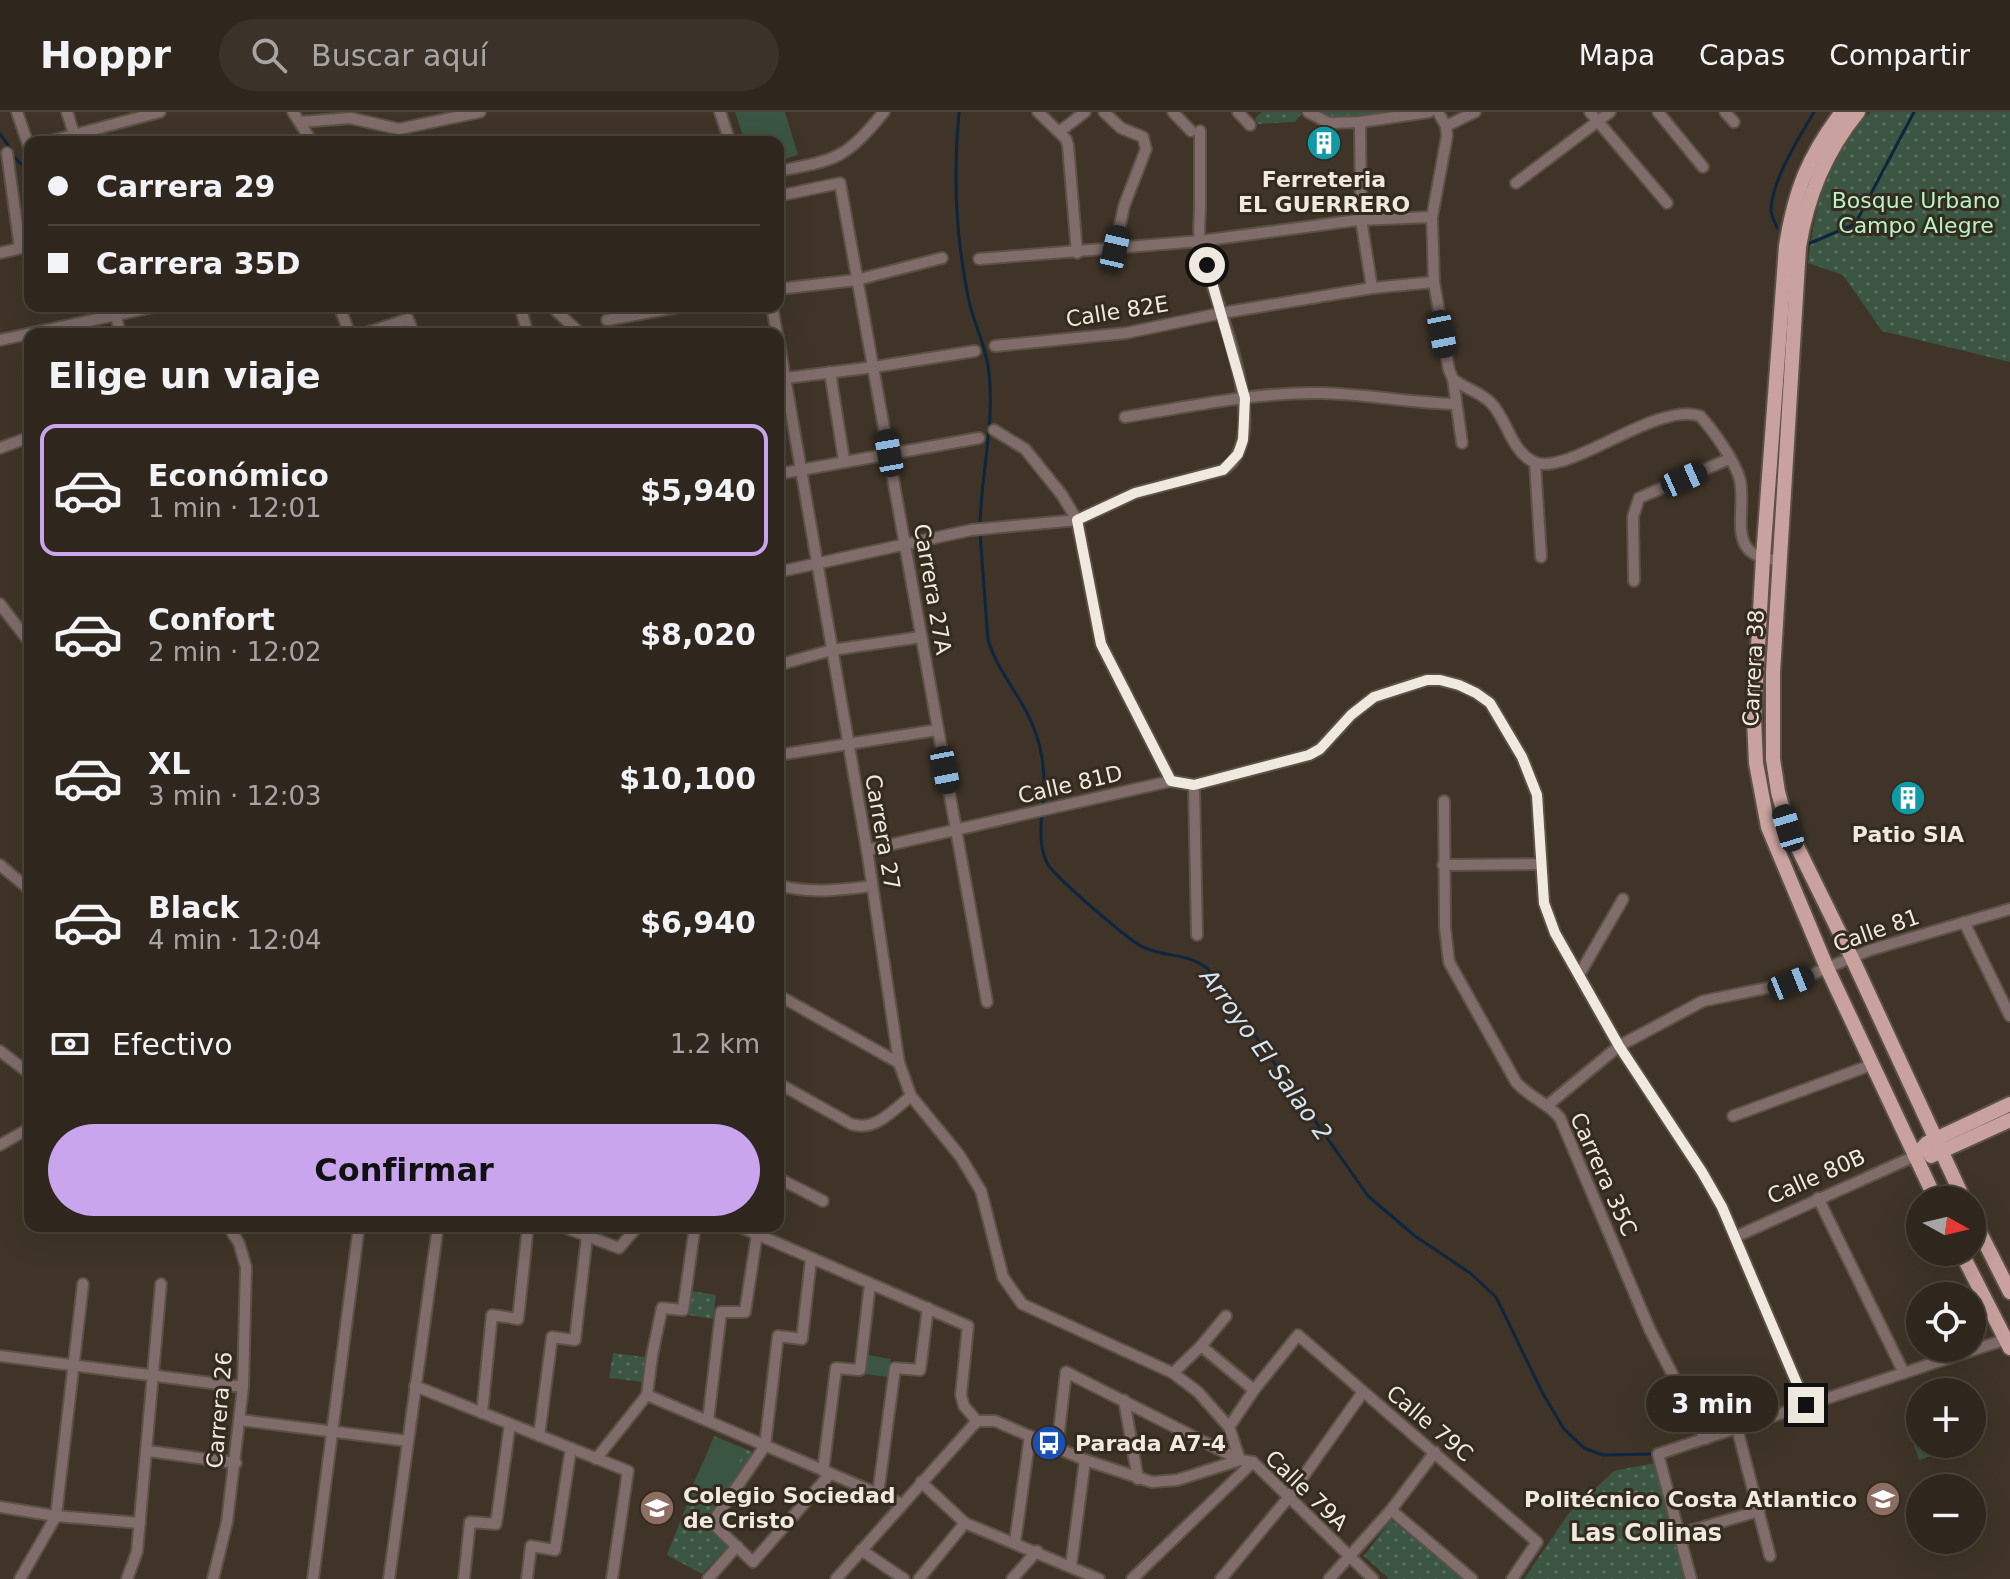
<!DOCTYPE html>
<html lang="es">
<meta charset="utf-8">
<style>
body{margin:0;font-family:"DejaVu Sans",sans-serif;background:#3b332a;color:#f1f3f6;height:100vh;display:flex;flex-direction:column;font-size:30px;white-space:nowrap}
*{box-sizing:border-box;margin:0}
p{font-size:26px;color:#a7a5a4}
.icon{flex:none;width:44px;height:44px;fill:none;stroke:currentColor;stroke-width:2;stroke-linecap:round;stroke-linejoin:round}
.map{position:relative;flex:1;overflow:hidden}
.side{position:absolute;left:24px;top:216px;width:760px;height:904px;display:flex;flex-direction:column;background:#2f271d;border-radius:16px;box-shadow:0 8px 32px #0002,0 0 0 2px #4a443b}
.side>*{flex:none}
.guide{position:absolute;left:24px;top:24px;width:760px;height:176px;border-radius:16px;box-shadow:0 8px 32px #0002,0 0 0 2px #4a443b;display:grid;align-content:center;height:176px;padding:0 24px;background:#2f271d}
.needle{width:52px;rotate:98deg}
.controls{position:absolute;left:1906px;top:1074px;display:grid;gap:16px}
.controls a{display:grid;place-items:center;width:80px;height:80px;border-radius:50%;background:#2f271d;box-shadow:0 8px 32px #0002,0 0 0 2px #4a443b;font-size:40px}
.end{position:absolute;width:36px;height:36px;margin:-18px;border:10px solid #efe9e0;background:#111;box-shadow:0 0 0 4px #111}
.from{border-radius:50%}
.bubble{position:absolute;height:56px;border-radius:28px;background:#2f271d;box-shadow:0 8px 32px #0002,0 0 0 2px #4a443b;font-size:26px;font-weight:800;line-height:56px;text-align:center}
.car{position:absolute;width:24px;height:48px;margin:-24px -12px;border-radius:10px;box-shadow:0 0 6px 2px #0007;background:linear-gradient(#222 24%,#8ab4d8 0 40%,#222 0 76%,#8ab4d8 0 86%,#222 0)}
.guide b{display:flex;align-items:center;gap:28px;height:76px;font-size:30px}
.guide b+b{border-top:2px solid #4a443b}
.guide i{width:20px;height:20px;background:#f1f3f6}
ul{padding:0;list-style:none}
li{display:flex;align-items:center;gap:24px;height:132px;margin:0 16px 12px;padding:0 8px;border:4px solid transparent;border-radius:16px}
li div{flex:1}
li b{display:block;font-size:30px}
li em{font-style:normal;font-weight:800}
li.on{border-color:#c9a5ee}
li>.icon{width:72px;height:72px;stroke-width:1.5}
h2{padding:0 24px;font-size:36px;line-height:96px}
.pay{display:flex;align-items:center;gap:20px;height:88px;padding:0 24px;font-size:30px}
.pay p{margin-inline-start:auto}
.primary-button{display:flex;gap:16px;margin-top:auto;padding:16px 24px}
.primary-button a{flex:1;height:92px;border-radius:48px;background:#c9a5ee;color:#111;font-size:32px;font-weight:800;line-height:92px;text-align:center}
header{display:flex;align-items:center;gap:48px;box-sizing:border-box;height:112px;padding:0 40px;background:#2f271d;border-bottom:2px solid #4a443b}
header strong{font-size:38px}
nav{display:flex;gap:44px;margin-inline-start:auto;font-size:28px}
.search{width:560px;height:72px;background:#3b332a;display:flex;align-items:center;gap:20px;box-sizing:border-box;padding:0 28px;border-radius:44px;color:#a7a5a4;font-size:30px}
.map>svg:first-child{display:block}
</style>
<header>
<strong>Hoppr</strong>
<div class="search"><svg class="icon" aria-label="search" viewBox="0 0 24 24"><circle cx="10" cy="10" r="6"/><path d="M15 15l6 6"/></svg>Buscar aquí</div>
<nav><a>Mapa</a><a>Capas</a><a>Compartir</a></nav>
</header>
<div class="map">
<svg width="2010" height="1467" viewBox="0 0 2010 1467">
<defs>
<pattern id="grass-dots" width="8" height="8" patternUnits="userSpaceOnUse" patternTransform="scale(2)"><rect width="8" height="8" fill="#3b5543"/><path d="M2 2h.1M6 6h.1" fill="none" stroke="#586d5e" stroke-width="1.8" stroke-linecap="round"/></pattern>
</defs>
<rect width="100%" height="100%" fill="#3f3427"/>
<!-- grass -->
<g fill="url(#grass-dots)">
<polygon points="1262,0 1300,0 1301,2 1295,10 1258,12 1255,6"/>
<polygon points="1321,0 1397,0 1337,6"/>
<path d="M1871 0H2010V250L1882 219 1843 163 1808 151C1815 96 1827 38 1871 0Z"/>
<polygon points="691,1179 716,1183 713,1207 688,1203"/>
<polygon points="613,1241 645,1245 643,1270 609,1266"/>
<polygon points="714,1324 755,1341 707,1411 729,1433 702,1462 667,1443"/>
<polygon points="1655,1351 1684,1467 1524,1467 1569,1401 1614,1359"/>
<polygon points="1391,1408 1465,1467 1389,1467 1364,1444"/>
</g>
<!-- garden -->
<g fill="#3b5543">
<polygon points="735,0 785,0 798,43 778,49 778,30 745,30"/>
<polygon points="868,1243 891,1247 888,1265 865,1262"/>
<polygon points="1920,1325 1920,1332 1958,1332 1959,1335 1919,1348 1912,1327"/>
<polygon points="714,1326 744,1339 721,1390 691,1377"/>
</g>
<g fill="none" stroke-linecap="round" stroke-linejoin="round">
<!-- stream -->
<g stroke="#0d263f" stroke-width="3">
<path d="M959 0C953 62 956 128 969 189 974 212 985 232 988 254 996 306 981 361 980 413"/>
<polyline points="0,22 10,36"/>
<polyline points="15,46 30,60"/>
<path d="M1777 116C1775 110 1771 104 1771 98 1772 67 1799 26 1814 0"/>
<polyline points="1808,132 1855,112 1914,0"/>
<path d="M980 421 988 528C996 554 1013 575 1026 599 1043 631 1046 660 1043 695"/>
<path d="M1042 703C1040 719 1040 737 1047 751 1054 764 1131 831 1145 836 1168 846 1186 840 1208 857L1368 1084 1415 1124 1470 1161 1496 1185 1543 1282 1564 1317 1584 1336 1603 1343 1654 1342"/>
</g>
<!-- minor casing -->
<g stroke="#5b5145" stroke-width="14">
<g id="minor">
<polyline points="17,0 29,35"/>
<polyline points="67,0 74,22"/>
<polyline points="293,0 312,30"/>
<polyline points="720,0 730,30"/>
<polyline points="1038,0 1066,27 1068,33 1077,141"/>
<polyline points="1104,0 1121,16 1143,25 1146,37 1124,94 1115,137"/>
<polyline points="1173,0 1191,19"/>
<polyline points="1238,0 1250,13"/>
<polyline points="1308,0 1329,11 1360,10 1429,0"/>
<polyline points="1438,0 1446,14 1447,24 1432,105 1434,170 1449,258 1453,267 1462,331"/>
<polyline points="1590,0 1667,91"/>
<polyline points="1658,0 1703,55"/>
<polyline points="1725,0 1734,10"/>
<polyline points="301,10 350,6 399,17 480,0"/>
<polyline points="1360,10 1361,107 1372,176"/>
<polyline points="1446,14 1475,0"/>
<polyline points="1059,20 1085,0"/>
<polyline points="47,30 160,0"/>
<polyline points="7,41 20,136"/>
<path d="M778 59C837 48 845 47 884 0"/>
<polyline points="1516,71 1610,0"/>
<polyline points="778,84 840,71 987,890"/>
<polyline points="0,141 30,134"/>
<polyline points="979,147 1200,129 1358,108 1432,105"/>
<polyline points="778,177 856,168 942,146"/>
<polyline points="339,194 350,222"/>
<polyline points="520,194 528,222"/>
<polyline points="551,194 581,222"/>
<polyline points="772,194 777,222"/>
<polyline points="116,203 120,222"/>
<polyline points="607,208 684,194"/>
<polyline points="363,222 408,207 414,222"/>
<polyline points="778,225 867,738 899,951 911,984 960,1044 981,1079 1003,1165 1022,1192 1173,1261 1198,1280 1229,1315 1240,1348"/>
<polyline points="0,228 158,194"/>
<polyline points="995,234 1126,221 1222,201 1372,176 1434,170"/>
<polyline points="830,260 844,348"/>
<polyline points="778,267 874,255 975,239"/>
<path d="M1453 267C1464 276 1480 280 1490 290 1507 306 1510 337 1532 349 1565 368 1654 289 1700 304 1713 318 1735 349 1740 368 1747 402 1723 447 1781 448"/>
<path d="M1125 305C1189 295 1255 280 1321 281 1366 282 1411 291 1456 292"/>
<polyline points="994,318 1025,337 1062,383 1077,408 1101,532 1171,669"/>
<polyline points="0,336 30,325"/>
<polyline points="1535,351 1541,445"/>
<polyline points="778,362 979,326"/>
<path d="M778 460 971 418 1077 408 1135 381 1223 358C1279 323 1209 181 1200 130 1198 118 1200 105 1200 93 1200 68 1200 43 1200 19"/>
<polyline points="1634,469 1633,405 1639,386 1729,347"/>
<polyline points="0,492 30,531"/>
<polyline points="778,553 832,538 921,525"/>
<polyline points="778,643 937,618"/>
<polyline points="1194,673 1197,823"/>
<path d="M1444 689 1445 815 1449 850 1516 970C1530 986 1547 990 1560 1006L1650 1218 1705 1327"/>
<polyline points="867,738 1171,669 1194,673 1309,643 1320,637 1351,603 1374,585 1427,568 1440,568 1459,573 1476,581 1490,591 1522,645 1537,683 1544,791 1555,821 1619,934 1702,1060 1722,1095 1806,1293"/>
<polyline points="0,753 30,778"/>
<polyline points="1443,753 1540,752"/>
<path d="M778 773C809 782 840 778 872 774"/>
<polyline points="1964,810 2010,904"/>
<polyline points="1579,863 1623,787"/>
<polyline points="778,883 899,951"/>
<polyline points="0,939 30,962"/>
<path d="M778 971 851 1012C875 1020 892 999 911 984"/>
<polyline points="1549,992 1619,934 1703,889 1791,871 1870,838 2010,797"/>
<polyline points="1733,1004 1871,953"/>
<polyline points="0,1033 30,1016"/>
<polyline points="778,1066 823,1089"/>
<polyline points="1818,1086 1904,1261"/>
<polyline points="561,1114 619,1136 638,1114"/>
<polyline points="738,1114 968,1214 961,1283 964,1294 977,1309"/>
<polyline points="1735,1125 1915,1044"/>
<polyline points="811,1147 802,1227 778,1224 765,1334 712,1411 753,1450 830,1362"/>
<polyline points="1201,1234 1254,1278"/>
<polyline points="0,1244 243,1275"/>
<polyline points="1173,1261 1201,1234 1226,1204"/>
<polyline points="415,1274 628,1359 612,1467"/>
<polyline points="647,1283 902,1392"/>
<polyline points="647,1283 652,1244 662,1196 683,1198 695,1114"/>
<polyline points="1124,1288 1138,1367"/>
<polyline points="482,1301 492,1203 518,1207 528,1114"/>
<polyline points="240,1308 408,1329"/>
<polyline points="708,1309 721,1200 745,1200 757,1122"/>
<polyline points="977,1309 995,1309 1085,1348 1152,1370 1177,1368 1240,1348 1253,1350 1373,1467"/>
<polyline points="1229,1315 1254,1278 1298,1223 1537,1430 1512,1467"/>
<polyline points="1737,1316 1770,1444"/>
<polyline points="539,1324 552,1225 575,1228 587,1124"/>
<polyline points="1057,1336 1066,1260 1240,1348"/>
<polyline points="148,1339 236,1351"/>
<polyline points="596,1347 647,1283"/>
<polyline points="823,1359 836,1256 860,1258 870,1172"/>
<polyline points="921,1370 965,1411 1099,1467"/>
<polyline points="878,1382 895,1256 920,1258 928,1196"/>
<polyline points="0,1395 56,1404 140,1411"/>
<polyline points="1391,1398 1472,1467"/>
<polyline points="1679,1422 1759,1399"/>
<polyline points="1015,1430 1030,1324"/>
<polyline points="861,1438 904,1467"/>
<polyline points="1071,1454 1085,1348"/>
<polyline points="20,1467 56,1404 83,1172"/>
<polyline points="127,1467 137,1440 161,1172"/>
<polyline points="213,1467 227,1410 243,1275 246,1155 239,1131 228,1114"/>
<polyline points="313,1467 359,1114"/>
<polyline points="389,1467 438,1114"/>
<polyline points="464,1467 470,1410 496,1412 510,1312"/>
<polyline points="527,1467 531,1434 555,1438 571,1336"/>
<polyline points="708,1467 737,1434"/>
<polyline points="836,1467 977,1309"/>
<polyline points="919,1467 965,1411"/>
<polyline points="1012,1467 1037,1439"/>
<polyline points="1132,1467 1253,1350"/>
<polyline points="1221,1467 1288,1386 1363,1280"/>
<polyline points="1329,1467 1391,1398 1435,1340"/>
<polyline points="1691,1467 1658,1342 2010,1226"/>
</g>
</g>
<!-- major casing -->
<g stroke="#5b5145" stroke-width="18">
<g id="major">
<path d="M1842 0C1808 45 1795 78 1786 134L1763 446 1754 607 1756 651 1768 715 1827 856 1936 1088"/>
<path d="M1858 0C1825 40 1807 85 1799 135L1773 560V647L1778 680 1788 716 1852 846 1964 1088"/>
<polyline points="1915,1044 1927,1031 2010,992"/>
<polyline points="1931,1044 2010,1008"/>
<polyline points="1972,1105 2010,1180"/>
<polyline points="1961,1140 2010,1236"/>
</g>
</g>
<!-- minor -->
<use href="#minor" stroke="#806d6b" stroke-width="10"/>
<!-- major -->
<use href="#major" stroke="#c9a29f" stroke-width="14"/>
</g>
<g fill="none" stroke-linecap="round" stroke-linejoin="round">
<!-- route -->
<polyline stroke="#efe9e0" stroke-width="10" points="1207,153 1245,286 1243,328 1238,342 1223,358 1135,381 1077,408 1101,532 1171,669 1194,673 1309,643 1320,637 1351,603 1374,585 1427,568 1440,568 1459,573 1476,581 1490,591 1522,645 1537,683 1544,791 1555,821 1619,934 1702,1060 1722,1095 1806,1293"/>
</g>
<!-- icons -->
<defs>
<g id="building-disc" transform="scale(1.8)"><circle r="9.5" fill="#0f9aa8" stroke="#342a1d"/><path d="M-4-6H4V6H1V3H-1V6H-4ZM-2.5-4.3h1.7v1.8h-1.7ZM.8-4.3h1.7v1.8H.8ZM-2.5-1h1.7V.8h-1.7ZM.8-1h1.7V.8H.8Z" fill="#fff"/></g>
<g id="bus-disc" transform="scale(1.8)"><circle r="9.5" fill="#1a4fb4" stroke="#342a1d"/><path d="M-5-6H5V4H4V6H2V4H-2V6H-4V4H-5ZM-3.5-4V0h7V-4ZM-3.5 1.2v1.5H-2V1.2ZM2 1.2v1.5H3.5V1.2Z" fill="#fff"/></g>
<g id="university-disc" transform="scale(1.8)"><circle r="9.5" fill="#8d6e63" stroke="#342a1d"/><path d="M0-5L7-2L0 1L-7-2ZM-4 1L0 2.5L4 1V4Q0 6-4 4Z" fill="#fff"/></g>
<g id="school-disc" transform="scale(1.8)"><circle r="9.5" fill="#8d6e63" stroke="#342a1d"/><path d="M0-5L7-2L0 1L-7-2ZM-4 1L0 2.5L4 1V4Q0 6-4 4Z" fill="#fff"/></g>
</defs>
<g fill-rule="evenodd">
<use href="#building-disc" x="1324" y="31"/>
<use href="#building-disc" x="1908" y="686"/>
<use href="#bus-disc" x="1049" y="1331"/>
<use href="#university-disc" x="1883" y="1387"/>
<use href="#school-disc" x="657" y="1396"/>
</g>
<g text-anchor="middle" stroke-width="6" stroke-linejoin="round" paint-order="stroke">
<!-- poi labels -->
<g font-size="22" font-weight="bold" fill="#efe9e0" stroke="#342a1d">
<text x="1324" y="75">Ferreteria<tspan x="1324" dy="25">EL GUERRERO</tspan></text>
<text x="1908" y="730">Patio SIA</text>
<text x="1075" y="1339" text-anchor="start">Parada A7-4</text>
<text x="683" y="1391" text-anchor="start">Colegio Sociedad<tspan x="683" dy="25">de Cristo</tspan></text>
<text x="1857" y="1395" text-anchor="end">Politécnico Costa Atlantico</text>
</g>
<!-- park labels -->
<g font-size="22" fill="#b5f3c8" stroke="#342a1d">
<text x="1916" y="96">Bosque Urbano<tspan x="1916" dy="25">Campo Alegre</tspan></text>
</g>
<!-- street labels -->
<g font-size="22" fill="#efe9e0" stroke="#342a1d">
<text transform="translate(1117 199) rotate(-9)" y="8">Calle 82E</text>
<text transform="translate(933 477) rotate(80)" y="8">Carrera 27A</text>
<text transform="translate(1753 556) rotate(-87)" y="8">Carrera 38</text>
<text transform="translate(1070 672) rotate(-13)" y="8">Calle 81D</text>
<text transform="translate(883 720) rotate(80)" y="8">Carrera 27</text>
<text transform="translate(1876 818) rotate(-19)" y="8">Calle 81</text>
<text transform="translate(1604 1062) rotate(66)" y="8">Carrera 35C</text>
<text transform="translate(1816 1064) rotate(-24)" y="8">Calle 80B</text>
<text transform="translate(219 1298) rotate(-85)" y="8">Carrera 26</text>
<text transform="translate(1430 1311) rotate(40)" y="8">Calle 79C</text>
<text transform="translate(1307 1378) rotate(44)" y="8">Calle 79A</text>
</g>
<!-- water labels -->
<g font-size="24" font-style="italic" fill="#d2e5f9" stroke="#342a1d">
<text transform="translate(1266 943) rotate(54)" y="8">Arroyo El Salao 2</text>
</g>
<!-- neighbourhood labels -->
<g font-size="24" font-weight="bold" fill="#efe9e0" stroke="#342a1d">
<text x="1646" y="1429">Las Colinas</text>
</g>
</g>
</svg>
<div class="controls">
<a><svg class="needle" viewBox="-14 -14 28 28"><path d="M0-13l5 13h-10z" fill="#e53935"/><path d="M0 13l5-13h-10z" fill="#a7a5a4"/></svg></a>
<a><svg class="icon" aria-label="locate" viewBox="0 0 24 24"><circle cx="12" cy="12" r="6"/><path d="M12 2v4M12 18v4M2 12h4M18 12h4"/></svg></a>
<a>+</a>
<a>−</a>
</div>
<i class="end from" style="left:1207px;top:153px"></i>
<i class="end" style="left:1806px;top:1293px"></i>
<div class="bubble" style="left:1646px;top:1264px;width:132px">3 min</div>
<i class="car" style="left:1115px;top:137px;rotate:13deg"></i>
<i class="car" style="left:1442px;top:222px;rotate:169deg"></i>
<i class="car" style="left:889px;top:341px;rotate:350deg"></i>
<i class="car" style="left:1684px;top:367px;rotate:66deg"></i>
<i class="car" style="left:945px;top:658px;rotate:169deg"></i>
<i class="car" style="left:1788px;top:716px;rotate:343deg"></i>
<i class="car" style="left:1791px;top:871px;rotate:68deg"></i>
<div class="guide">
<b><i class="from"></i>Carrera 29</b>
<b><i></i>Carrera 35D</b>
</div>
<section class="side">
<h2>Elige un viaje</h2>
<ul>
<li class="on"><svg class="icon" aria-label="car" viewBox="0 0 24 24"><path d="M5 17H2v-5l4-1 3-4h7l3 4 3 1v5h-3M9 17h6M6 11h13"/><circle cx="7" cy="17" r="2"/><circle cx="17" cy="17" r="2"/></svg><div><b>Económico</b><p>1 min · 12:01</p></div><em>$5,940</em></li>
<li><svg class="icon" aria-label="car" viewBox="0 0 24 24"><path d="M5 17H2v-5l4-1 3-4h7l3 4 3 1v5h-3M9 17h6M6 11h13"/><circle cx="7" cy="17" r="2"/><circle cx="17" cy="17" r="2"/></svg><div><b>Confort</b><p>2 min · 12:02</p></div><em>$8,020</em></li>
<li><svg class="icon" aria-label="car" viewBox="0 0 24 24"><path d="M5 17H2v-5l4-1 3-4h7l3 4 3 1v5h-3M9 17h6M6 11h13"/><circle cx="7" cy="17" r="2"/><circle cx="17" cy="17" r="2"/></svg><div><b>XL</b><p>3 min · 12:03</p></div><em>$10,100</em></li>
<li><svg class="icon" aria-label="car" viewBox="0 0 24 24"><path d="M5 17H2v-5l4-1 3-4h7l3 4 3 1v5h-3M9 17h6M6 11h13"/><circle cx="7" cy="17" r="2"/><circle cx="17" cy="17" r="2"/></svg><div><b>Black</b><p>4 min · 12:04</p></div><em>$6,940</em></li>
</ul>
<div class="pay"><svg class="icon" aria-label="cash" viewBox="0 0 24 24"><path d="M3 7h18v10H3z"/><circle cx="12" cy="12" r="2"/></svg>Efectivo<p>1.2 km</p></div>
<div class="primary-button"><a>Confirmar</a></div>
</section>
</div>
